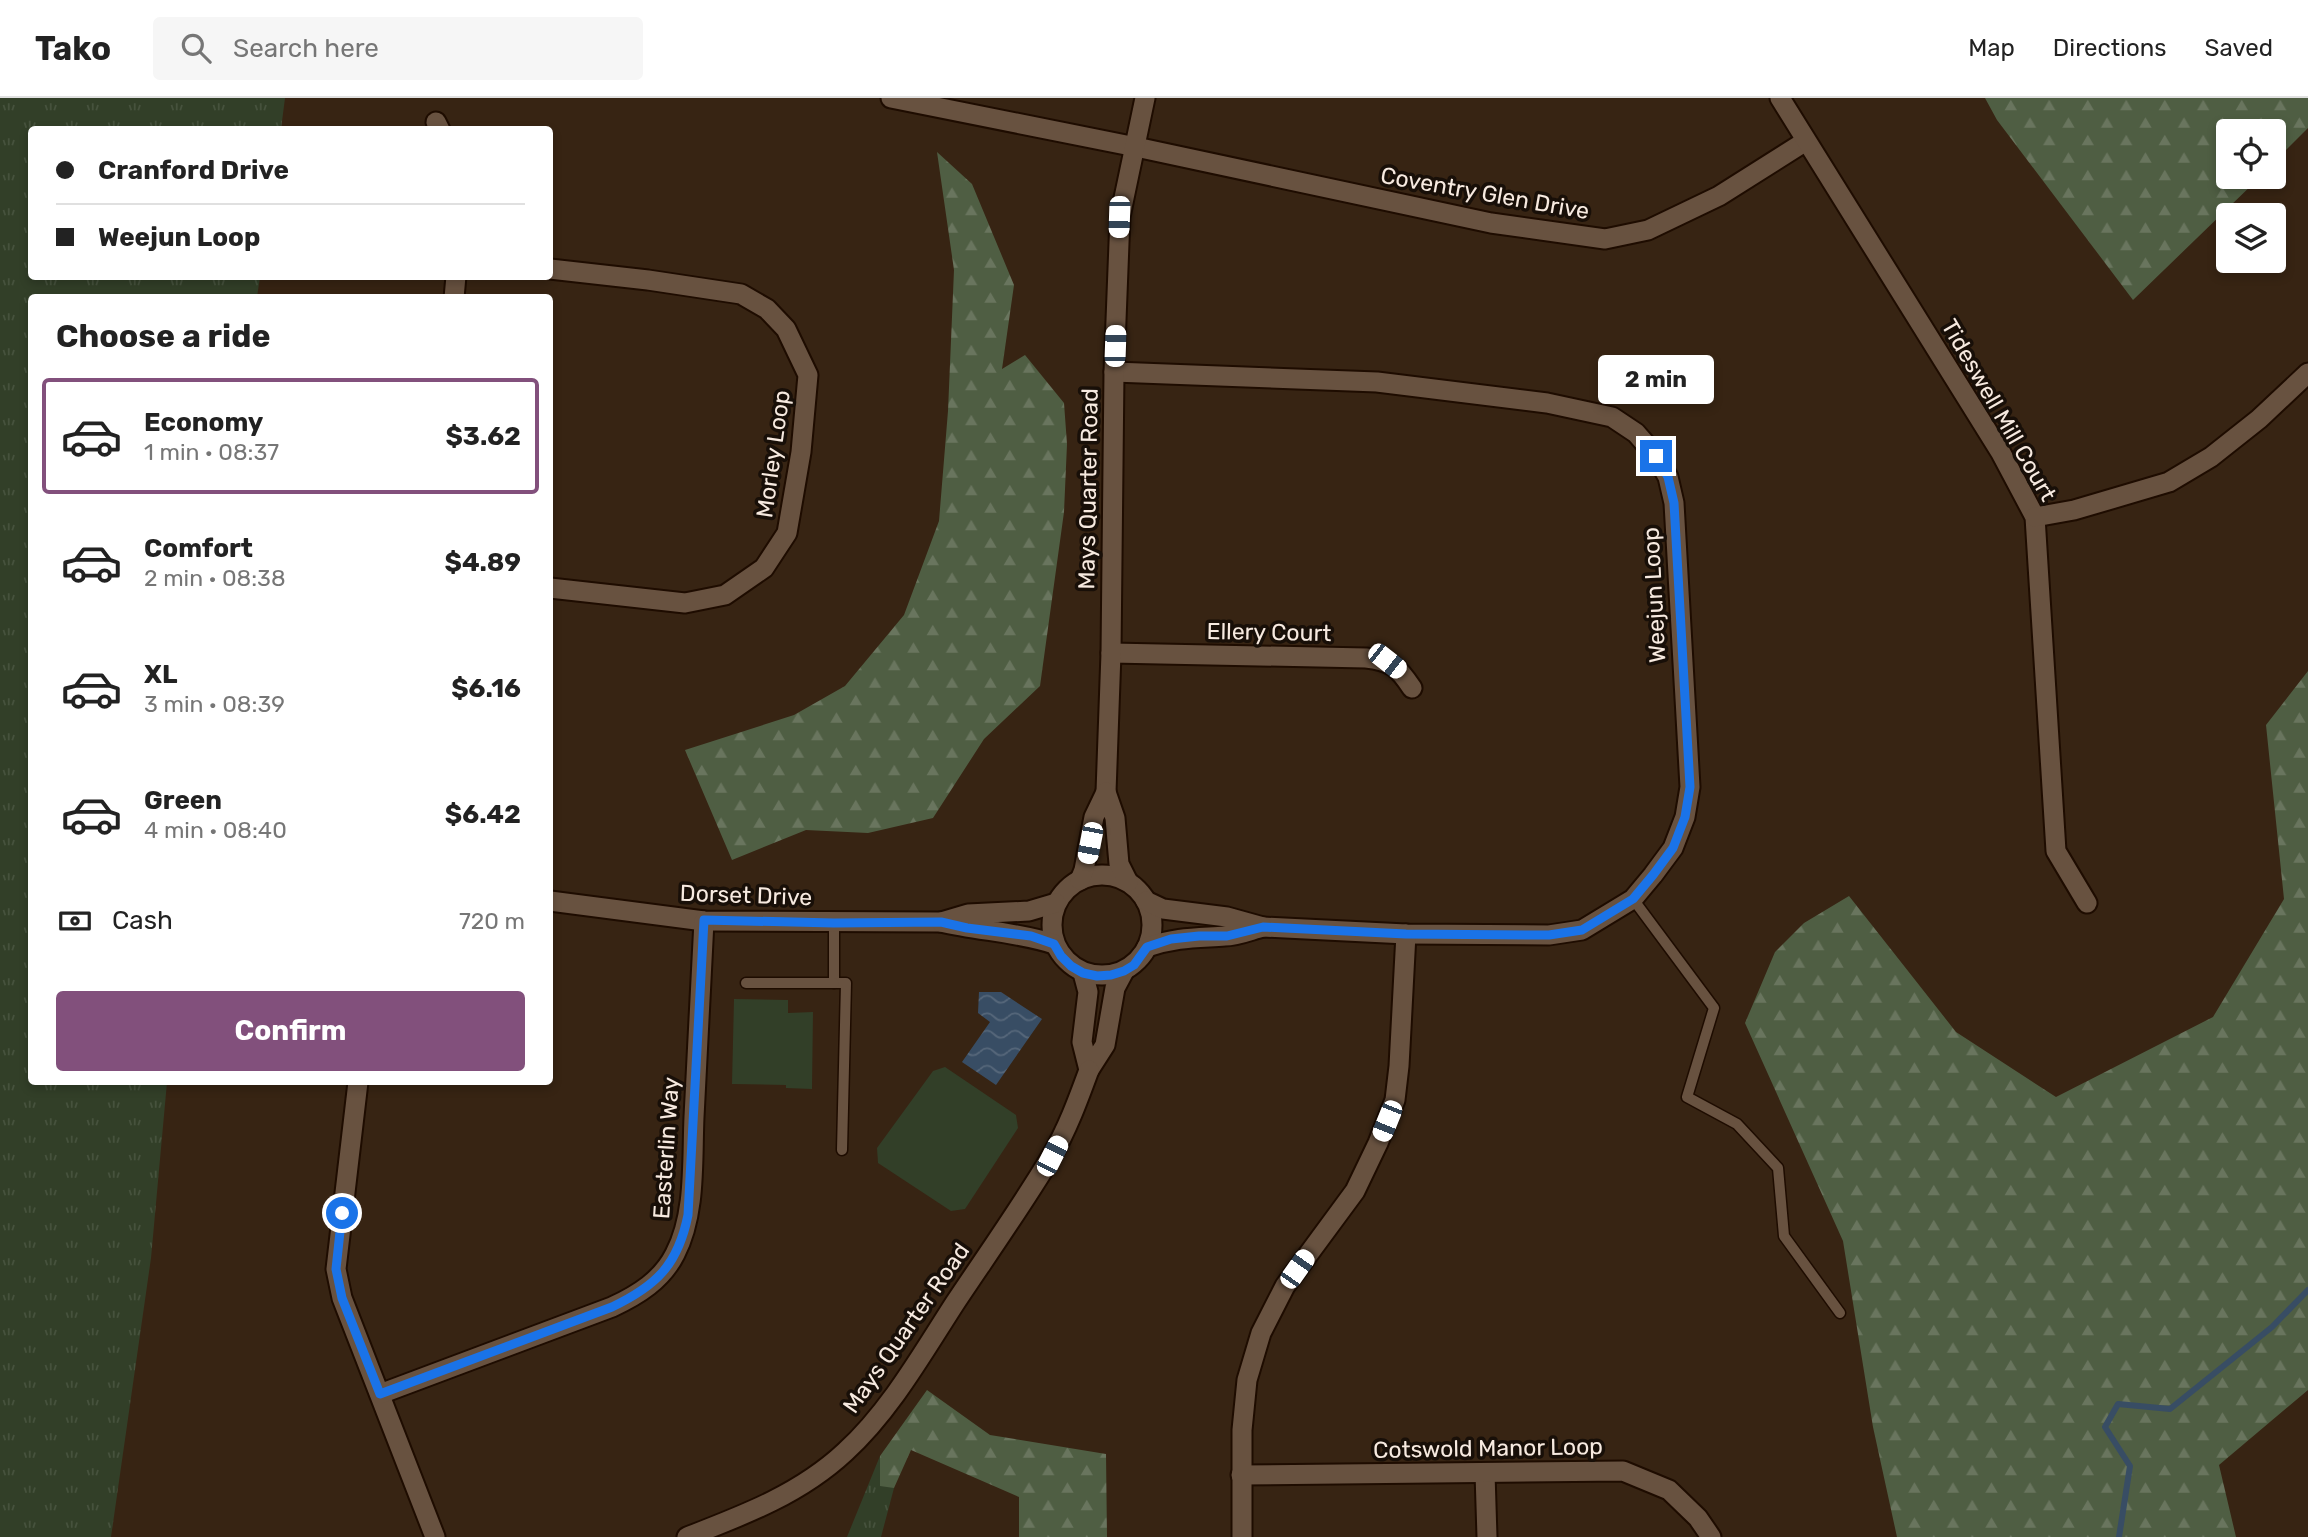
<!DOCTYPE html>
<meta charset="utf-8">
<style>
body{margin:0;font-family:Rubik,sans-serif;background:#f6f6f6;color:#222;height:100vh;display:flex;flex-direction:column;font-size:26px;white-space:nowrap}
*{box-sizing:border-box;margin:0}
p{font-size:23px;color:#767676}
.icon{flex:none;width:38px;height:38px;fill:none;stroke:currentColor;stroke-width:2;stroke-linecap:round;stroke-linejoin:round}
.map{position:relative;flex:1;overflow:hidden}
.drawer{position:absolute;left:28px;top:196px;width:525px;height:791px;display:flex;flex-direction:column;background:#fff;border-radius:7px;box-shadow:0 4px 10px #0003}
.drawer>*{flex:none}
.guide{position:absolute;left:28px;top:28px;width:525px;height:154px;border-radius:7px;box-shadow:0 4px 10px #0003;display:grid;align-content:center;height:154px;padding:0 28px;background:#fff}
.buttons{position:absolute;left:2216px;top:21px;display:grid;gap:14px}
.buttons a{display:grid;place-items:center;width:70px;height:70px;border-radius:7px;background:#fff;box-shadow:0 4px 10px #0003;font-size:35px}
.end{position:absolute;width:32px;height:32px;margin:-16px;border:9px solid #1a73e8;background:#fff;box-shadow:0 0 0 4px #fff}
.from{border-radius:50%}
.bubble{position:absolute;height:49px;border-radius:7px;background:#fff;box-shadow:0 4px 10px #0003;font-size:23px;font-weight:700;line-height:49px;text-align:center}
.car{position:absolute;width:21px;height:42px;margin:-21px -10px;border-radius:9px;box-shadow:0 0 5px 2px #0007;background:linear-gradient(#fff 24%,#345 0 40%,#fff 0 76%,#345 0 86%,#fff 0)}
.guide b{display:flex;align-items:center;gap:24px;height:66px;font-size:26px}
.guide b+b{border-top:2px solid #e0e0e0}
.guide i{width:18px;height:18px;background:#222}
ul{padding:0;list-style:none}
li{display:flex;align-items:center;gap:21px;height:116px;margin:0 14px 10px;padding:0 14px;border:4px solid transparent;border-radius:7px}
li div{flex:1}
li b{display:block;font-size:26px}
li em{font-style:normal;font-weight:700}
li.selected{border-color:#82507c}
li>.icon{width:63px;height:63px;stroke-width:1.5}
h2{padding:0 28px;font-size:32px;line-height:84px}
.pay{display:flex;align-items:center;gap:18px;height:77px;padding:0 28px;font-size:26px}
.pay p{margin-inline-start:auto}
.cta{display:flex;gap:14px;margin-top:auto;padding:14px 28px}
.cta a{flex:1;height:80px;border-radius:7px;background:#82507c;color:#fff;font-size:28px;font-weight:700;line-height:80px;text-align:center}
header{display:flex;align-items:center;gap:42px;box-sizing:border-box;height:98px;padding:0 35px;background:#fff;border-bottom:2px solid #e0e0e0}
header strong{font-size:33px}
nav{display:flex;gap:38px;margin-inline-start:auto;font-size:24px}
.search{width:490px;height:63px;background:#f6f6f6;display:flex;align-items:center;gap:18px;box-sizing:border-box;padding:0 24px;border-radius:7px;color:#767676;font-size:26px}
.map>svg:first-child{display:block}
</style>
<header>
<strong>Tako</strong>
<div class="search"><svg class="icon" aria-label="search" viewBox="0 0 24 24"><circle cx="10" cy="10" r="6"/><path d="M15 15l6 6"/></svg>Search here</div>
<nav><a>Map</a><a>Directions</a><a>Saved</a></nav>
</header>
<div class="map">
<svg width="2308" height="1439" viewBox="0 0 2308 1439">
<defs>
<pattern id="grass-tufts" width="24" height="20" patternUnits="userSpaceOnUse" patternTransform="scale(1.75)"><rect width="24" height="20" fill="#323f28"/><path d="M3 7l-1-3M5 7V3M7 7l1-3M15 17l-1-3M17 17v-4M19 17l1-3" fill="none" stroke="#46523d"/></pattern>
<pattern id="forest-firs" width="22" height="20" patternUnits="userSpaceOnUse" patternTransform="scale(1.75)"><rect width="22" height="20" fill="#4f5e43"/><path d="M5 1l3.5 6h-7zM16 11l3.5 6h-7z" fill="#69755e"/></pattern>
<pattern id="water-waves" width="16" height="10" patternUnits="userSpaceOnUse" patternTransform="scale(1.75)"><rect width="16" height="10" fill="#384d64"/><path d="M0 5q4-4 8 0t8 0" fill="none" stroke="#56677a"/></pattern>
</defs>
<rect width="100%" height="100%" fill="#372413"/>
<!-- grass -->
<g fill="url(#grass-tufts)">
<polygon points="0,0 285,0 281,31 32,32 32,178 260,179 257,199 32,200 32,984 167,984 151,1160 111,1439 0,1439"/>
<polygon points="880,1358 884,1383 894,1390 881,1439 847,1439"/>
</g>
<!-- forest -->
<g fill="url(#forest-firs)">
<polygon points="1985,0 2308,0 2308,30 2273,65 2273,33 2228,33 2228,79 2260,79 2133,202 1997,22"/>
<polygon points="937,54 972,86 1014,187 1002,271 1025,257 1064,305 1067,346 1064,414 1040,588 984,641 933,720 868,735 806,732 732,762 685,652 794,617 845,588 904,517 939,423 948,313 954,172"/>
<polygon points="2308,573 2308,1292 2219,1367 2236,1439 1897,1439 1873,1329 1843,1143 1745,925 1775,854 1804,825 1849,798 1956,934 2056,999 2213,919 2284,801 2266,627"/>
<polygon points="927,1292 990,1337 1106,1356 1107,1439 1019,1439 1019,1399 911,1352 894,1390 880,1388 880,1358"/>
</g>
<!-- green -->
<g fill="#323f28">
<polygon points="734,901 788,902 788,915 813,914 812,991 786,990 786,987 732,986"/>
<polygon points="945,969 1016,1017 1018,1030 965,1111 951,1113 878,1065 877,1050 933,973"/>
</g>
<!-- water -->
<polygon fill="url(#water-waves)" points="979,894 1001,894 1042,921 996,987 962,964 990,924 978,915"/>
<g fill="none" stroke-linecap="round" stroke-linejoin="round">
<!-- stream -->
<polyline stroke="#384d64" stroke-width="6" points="2119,1439 2130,1368 2105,1329 2118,1306 2170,1311 2272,1229 2308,1192"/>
<!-- service casing -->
<g stroke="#1e0c00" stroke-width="13">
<g id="service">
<polyline points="1633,801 1714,910 1687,999 1737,1026 1778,1070 1784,1138 1840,1215"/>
<polyline points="834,825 834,885 846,885 842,1052"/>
<polyline points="746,885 834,885"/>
</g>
</g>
<!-- minor casing -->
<g stroke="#1e0c00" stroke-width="23">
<g id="minor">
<polyline points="891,0 1136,49 1491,125 1605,141 1648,132 1719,98 1806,43"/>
<polyline points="1780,0 2001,355 2035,419 2056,753 2087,805"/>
<polyline points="436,24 440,32"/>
<polyline points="550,171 648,182 741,196 767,211 786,231 808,277 801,354 787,435 764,470 725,497 685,505 550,490"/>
<polyline points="454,200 456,178"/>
<polyline points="1114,274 1377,284 1547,305 1612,319 1636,335 1656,358 1668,379 1674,405 1690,689 1685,719 1673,750 1653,777 1633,801 1582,832 1549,837 1406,836 1263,829"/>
<polyline points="2035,419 2074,412 2169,384 2211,359 2259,321 2308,275"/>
<path d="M1111 555 1366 560C1392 563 1398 569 1412 590"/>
<polyline points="1106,694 1111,555 1114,274 1120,119 1145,0"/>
<circle cx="1102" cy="827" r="50"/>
<polyline points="1080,782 1084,772 1094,719 1106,694 1115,720 1119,766 1128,784"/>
<polyline points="550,803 704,823 941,824"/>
<path d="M1146 803 1163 811 1227 819 1263 829C1251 832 1238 838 1225 838 1195 840 1177 839 1147 849"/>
<path d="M1054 846C1018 834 979 833 941 824L968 816 1029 813 1056 805"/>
<polyline points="1083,875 1088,894 1082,944 1089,972 1105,947 1115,890 1124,873"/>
<polyline points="358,984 336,1171 342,1200 435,1439"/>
<path d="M380 1296 612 1209C638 1197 662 1182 675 1156 696 1116 692 1063 694 1019 697 954 701 888 704 823"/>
<polyline points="1485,1375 1487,1439"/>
<polyline points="1241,1377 1623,1373 1669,1392 1698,1420 1711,1439"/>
<path d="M687 1439C744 1417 800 1396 845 1354 890 1313 922 1256 955 1205 987 1157 1021 1109 1051 1059 1067 1032 1078 1002 1089 972"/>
<polyline points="1242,1439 1242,1332 1247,1282 1261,1235 1285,1188 1355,1093 1378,1045 1395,1002 1399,968 1406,836"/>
</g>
</g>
<!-- service -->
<use href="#service" stroke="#685240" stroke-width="10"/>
<!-- minor -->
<use href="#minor" stroke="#685240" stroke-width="19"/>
</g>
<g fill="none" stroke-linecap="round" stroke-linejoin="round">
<!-- route -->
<path stroke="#1a73e8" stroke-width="9" d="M342 1115 336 1171 342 1200 380 1296 612 1209C656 1188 678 1167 688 1117L704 822 834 825 941 824 967 830 1031 838 1054 846 1061 858 1071 868 1083 875 1097 878 1111 877 1124 873 1134 867 1147 849 1171 841 1199 838H1227L1263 829 1406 836 1525 837H1549L1582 832 1633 801 1653 777 1673 750 1685 719 1690 689 1674 405 1668 379 1656 358"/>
</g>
<g text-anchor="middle" stroke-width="7" stroke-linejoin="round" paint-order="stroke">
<!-- street labels -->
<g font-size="23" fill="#f7eae0" stroke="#180f08">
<text transform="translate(1485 95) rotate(10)" y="8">Coventry Glen Drive</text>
<text transform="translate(1999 312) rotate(60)" y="8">Tideswell Mill Court</text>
<text transform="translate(773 356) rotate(-82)" y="8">Morley Loop</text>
<text transform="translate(1088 391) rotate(-89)" y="8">Mays Quarter Road</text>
<text transform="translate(1654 497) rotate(-93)" y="8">Weejun Loop</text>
<text transform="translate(1269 534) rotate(1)" y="8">Ellery Court</text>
<text transform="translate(746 797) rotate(2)" y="8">Dorset Drive</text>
<text transform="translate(666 1050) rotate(-86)" y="8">Easterlin Way</text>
<text transform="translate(906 1230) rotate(-55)" y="8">Mays Quarter Road</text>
<text transform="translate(1488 1350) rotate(-1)" y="8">Cotswold Manor Loop</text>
</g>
</g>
</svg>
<div class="buttons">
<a><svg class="icon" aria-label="locate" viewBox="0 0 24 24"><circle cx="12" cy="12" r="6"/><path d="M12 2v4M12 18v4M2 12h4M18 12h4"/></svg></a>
<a><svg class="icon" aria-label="layers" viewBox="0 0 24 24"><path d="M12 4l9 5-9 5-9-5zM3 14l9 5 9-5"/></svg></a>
</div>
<i class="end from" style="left:342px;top:1115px"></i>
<i class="end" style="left:1656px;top:358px"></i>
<div class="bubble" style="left:1598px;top:257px;width:116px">2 min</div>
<i class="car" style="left:1119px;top:119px;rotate:182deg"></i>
<i class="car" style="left:1115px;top:248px;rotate:2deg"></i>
<i class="car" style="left:1387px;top:563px;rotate:128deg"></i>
<i class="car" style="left:1090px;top:745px;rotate:191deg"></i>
<i class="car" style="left:1387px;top:1023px;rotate:202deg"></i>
<i class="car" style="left:1052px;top:1058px;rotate:27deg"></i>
<i class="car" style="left:1297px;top:1171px;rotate:35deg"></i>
<div class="guide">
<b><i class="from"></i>Cranford Drive</b>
<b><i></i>Weejun Loop</b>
</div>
<section class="drawer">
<h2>Choose a ride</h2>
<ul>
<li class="selected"><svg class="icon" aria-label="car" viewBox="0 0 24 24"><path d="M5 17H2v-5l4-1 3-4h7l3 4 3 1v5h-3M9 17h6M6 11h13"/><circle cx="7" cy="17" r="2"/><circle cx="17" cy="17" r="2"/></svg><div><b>Economy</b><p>1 min · 08:37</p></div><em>$3.62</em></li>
<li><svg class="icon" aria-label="car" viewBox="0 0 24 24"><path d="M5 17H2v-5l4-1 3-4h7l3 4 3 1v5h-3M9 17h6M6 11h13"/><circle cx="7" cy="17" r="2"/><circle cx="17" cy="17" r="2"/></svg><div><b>Comfort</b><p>2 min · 08:38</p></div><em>$4.89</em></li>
<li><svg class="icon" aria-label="car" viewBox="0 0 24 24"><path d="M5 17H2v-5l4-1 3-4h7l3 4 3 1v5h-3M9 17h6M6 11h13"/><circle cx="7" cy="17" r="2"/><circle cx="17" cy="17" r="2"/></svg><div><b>XL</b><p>3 min · 08:39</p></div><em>$6.16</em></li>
<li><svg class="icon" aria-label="car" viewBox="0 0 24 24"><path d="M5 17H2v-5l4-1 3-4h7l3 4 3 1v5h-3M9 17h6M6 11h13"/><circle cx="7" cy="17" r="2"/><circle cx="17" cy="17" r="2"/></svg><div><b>Green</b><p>4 min · 08:40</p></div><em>$6.42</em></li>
</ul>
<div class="pay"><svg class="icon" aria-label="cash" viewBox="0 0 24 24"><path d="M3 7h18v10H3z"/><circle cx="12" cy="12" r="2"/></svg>Cash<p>720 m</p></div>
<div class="cta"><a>Confirm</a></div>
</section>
</div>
